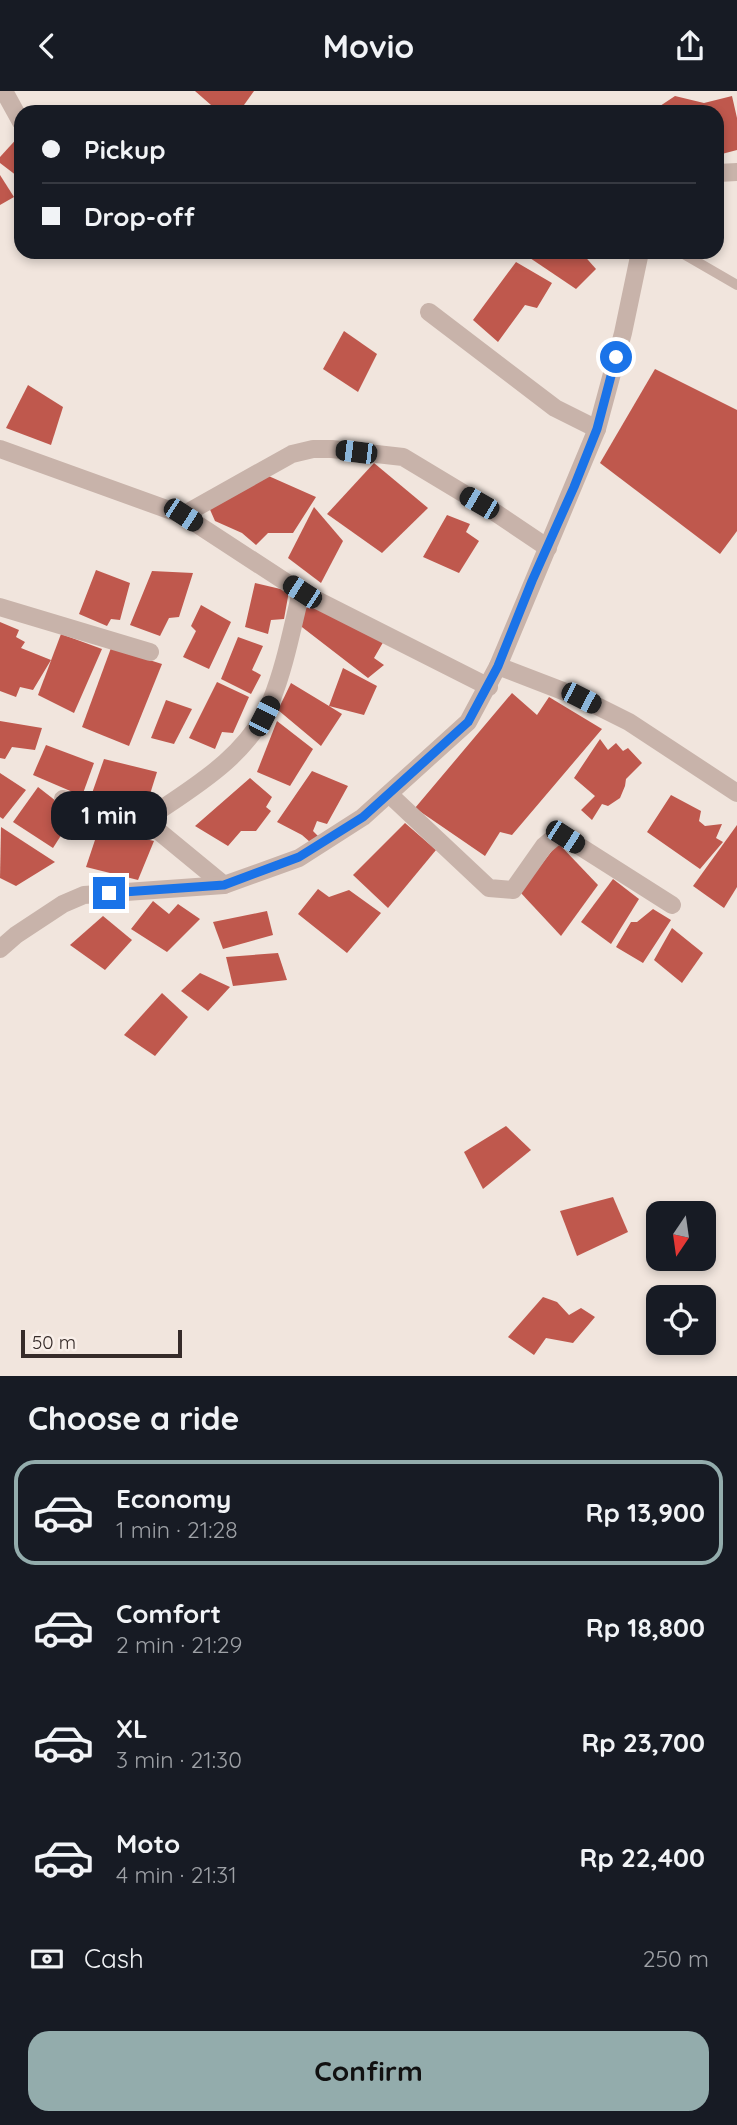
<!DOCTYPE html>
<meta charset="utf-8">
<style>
body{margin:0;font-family:Quicksand,sans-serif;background:#242831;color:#f1f3f6;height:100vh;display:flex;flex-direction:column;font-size:26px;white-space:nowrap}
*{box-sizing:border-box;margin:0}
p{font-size:23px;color:#9ea1a6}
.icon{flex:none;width:38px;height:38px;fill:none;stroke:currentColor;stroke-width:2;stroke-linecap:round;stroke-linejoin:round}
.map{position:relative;height:1285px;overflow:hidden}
.drawer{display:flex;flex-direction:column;background:#171b24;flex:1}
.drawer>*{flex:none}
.guide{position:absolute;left:14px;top:14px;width:710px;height:154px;border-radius:21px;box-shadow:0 4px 10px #0003;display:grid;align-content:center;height:154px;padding:0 28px;background:#171b24}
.needle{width:46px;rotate:193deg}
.tools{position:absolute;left:646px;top:1110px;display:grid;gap:14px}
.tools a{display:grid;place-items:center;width:70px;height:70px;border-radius:14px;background:#171b24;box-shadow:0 4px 10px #0003;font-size:35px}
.scale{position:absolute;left:21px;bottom:18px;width:161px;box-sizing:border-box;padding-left:7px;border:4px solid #362b29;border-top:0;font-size:19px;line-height:24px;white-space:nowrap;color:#362b29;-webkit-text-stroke:5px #f9efe9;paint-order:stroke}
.end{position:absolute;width:32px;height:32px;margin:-16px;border:9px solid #1a73e8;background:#fff;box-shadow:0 0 0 4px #fff}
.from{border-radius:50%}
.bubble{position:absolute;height:49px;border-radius:21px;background:#171b24;box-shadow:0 4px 10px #0003;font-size:23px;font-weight:700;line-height:49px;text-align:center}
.car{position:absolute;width:21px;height:42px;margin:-21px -10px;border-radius:9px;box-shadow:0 0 5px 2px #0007;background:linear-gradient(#222 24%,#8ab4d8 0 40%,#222 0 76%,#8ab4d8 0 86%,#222 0)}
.guide b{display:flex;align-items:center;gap:24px;height:66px;font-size:26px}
.guide b+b{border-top:2px solid #363941}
.guide i{width:18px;height:18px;background:#f1f3f6}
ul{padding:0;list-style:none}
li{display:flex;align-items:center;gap:21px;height:105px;margin:0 14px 10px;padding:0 14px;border:4px solid transparent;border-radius:21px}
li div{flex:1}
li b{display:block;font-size:26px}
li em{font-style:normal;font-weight:700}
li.current{border-color:#93acac}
li>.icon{width:63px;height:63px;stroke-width:1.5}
h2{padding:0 28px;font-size:32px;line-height:84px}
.pay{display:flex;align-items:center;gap:18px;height:77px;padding:0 28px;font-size:26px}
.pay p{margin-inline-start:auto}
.action{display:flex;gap:14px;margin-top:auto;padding:14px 28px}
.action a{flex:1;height:80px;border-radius:21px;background:#93acac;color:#111;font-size:28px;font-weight:700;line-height:80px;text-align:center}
header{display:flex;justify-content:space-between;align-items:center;height:91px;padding:0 28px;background:#171b24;font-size:32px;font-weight:700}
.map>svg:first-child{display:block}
</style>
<header><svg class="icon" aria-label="back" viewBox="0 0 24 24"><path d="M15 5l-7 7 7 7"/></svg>Movio<svg class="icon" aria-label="share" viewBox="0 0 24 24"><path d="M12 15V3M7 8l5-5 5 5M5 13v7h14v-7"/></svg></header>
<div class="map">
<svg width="737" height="1285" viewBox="0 0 737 1285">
<rect width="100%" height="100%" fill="#f1e5dd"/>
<!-- building -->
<g fill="#bf584d">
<polygon points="195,0 254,0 239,21 219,21"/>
<polygon points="675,5 704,12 732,5 737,27 737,59 718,64 718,21 654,21 654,19"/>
<polygon points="21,43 21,88 0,72 0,66"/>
<polygon points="0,84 14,106 0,114"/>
<polygon points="530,161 581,161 596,178 576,198 527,165"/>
<polygon points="516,171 552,192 537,217 525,214 498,251 473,229"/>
<polygon points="344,240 377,263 358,301 323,278"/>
<polygon points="655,278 737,319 737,440 720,463 600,372"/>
<polygon points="28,294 63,316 51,354 6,337"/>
<polygon points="374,372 428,417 382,462 327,423"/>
<polygon points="264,383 316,406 293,442 268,442 256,454 242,442 215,430 208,414"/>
<polygon points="314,416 343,450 321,492 288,467"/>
<polygon points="447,424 470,433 466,441 479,450 459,482 423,466"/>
<polygon points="96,479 130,492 120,529 111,528 107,535 79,523"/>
<polygon points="152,480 193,482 179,526 169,527 160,545 130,534"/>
<polygon points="255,492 289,500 284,528 271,529 268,543 245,536"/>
<polygon points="310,510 385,548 374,567 384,574 368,587 298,533"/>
<polygon points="201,514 231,531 209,578 183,566 196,540 191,535"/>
<polygon points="0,531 19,539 16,546 25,551 21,557 51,569 33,599 20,596 16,606 0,600"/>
<polygon points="61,543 102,558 74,622 38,604"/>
<polygon points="238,546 263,555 252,579 261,584 251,603 221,588"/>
<polygon points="111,557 162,573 129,655 82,636"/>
<polygon points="343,577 377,595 364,624 329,615 342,623 321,655 278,619 291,592 329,615"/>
<polygon points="217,591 249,606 233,642 222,641 215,658 189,647"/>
<polygon points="512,602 537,624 549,606 602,638 512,744 500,741 485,765 415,717"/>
<polygon points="166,609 192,618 174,653 151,647"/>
<polygon points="0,630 42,637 35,659 12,656 5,668 0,667"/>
<polygon points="277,630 313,658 290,695 257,681"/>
<polygon points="600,648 608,659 616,652 623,660 628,657 642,672 626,688 625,695 620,707 608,715 602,713 592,729 581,719 595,705 574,687"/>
<polygon points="46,654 94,672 82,705 33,684"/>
<polygon points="104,668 157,681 144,722 90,708"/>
<polygon points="312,680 348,695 327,733 317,730 313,740 318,745 310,751 302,744 277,731"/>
<polygon points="0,682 26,699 3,728 0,726"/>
<polygon points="250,687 272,706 266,716 271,720 256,740 241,740 228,755 195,735"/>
<polygon points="38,696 74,724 53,757 13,731"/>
<polygon points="671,704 701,720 699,730 705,735 722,733 716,747 723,751 700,778 647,741"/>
<polygon points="405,732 436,759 388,817 353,784"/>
<polygon points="737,734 737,796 724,817 693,795"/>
<polygon points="1,736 55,771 16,795 0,787"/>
<polygon points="99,737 154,750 138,789 86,776"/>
<polygon points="558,752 598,794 561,845 520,801"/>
<polygon points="613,788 639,808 611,853 581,831"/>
<polygon points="318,798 329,806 349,799 381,822 347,862 298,823"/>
<polygon points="153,810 169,823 178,813 200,828 167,861 131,838"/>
<polygon points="653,818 671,829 643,872 616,856 631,831 637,831"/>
<polygon points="267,820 273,844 223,858 213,831"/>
<polygon points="103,825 132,849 105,879 70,854"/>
<polygon points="672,837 703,862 682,892 654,869"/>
<polygon points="278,862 287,889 233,895 226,866"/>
<polygon points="200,882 230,896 208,920 181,900"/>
<polygon points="162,902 188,926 155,965 124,944"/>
<polygon points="506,1035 531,1059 483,1098 464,1061"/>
<polygon points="613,1106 628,1141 577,1165 560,1120"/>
<polygon points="543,1206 557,1211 569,1224 581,1217 595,1226 573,1252 546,1247 534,1264 508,1246"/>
</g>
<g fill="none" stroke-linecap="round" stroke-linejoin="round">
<!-- lane -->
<polyline stroke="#c8b3aa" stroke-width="10" points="680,161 737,194"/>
<!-- street -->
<g stroke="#c8b3aa" stroke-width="18">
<polyline points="4,0 21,31"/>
<polyline points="718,82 737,81"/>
<polyline points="429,221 555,317 597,338"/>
<polyline points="0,358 183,424 301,501 489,596"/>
<polyline points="183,424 292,363 313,358 332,358 403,366 496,422 548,457"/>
<polyline points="0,516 150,561"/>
<polyline points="498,575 581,607 629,631 737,702"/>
<polyline points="390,704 489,797 513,799 544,755 556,745 565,746 672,814"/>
<polyline points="63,708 145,729 224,794"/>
<path d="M145 729C192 697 248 666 271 610 285 576 292 537 301 501"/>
<polyline points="0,858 16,844 63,813 84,804 224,794 299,767 363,726 468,631 498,575 597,338 623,242 640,161"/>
</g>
</g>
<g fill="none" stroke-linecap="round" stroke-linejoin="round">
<!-- route -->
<polyline stroke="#1a73e8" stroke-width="9" points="109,802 224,794 299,766 363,726 468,631 498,575 532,490 574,396 597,338 616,266"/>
</g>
</svg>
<div class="tools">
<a><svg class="needle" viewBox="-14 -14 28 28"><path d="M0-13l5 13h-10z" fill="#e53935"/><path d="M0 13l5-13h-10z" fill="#9ea1a6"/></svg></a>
<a><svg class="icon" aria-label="locate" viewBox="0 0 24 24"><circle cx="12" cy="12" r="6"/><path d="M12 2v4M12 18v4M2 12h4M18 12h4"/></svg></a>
</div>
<div class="scale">50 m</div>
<i class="end from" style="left:616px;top:266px"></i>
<i class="end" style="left:109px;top:802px"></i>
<div class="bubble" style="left:51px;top:700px;width:116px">1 min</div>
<i class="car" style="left:356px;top:361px;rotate:277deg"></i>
<i class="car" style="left:479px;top:412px;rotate:300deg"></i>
<i class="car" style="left:183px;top:424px;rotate:123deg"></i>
<i class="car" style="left:302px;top:501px;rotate:303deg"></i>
<i class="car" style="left:581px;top:607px;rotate:117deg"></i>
<i class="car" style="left:264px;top:625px;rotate:27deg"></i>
<i class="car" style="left:565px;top:746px;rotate:123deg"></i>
<div class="guide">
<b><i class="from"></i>Pickup</b>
<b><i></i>Drop-off</b>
</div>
</div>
<section class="drawer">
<h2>Choose a ride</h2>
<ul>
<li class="current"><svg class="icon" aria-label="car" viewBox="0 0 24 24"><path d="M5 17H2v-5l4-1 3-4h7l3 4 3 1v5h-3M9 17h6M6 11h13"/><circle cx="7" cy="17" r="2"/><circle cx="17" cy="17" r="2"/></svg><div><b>Economy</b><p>1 min · 21:28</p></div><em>Rp 13,900</em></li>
<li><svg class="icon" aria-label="car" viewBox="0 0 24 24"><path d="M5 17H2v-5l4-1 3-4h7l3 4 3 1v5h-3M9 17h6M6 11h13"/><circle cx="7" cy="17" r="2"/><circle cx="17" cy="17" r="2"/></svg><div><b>Comfort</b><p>2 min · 21:29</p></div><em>Rp 18,800</em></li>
<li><svg class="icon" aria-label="car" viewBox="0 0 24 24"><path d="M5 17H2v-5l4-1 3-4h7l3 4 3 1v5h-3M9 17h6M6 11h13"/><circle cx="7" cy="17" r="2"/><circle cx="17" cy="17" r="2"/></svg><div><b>XL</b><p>3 min · 21:30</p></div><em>Rp 23,700</em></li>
<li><svg class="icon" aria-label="car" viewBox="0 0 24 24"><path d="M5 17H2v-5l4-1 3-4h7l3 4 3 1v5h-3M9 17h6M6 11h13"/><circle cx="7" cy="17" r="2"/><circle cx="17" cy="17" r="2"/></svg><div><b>Moto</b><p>4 min · 21:31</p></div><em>Rp 22,400</em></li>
</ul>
<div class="pay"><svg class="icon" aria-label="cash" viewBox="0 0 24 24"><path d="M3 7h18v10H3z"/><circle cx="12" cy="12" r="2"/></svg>Cash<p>250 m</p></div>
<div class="action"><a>Confirm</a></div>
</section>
